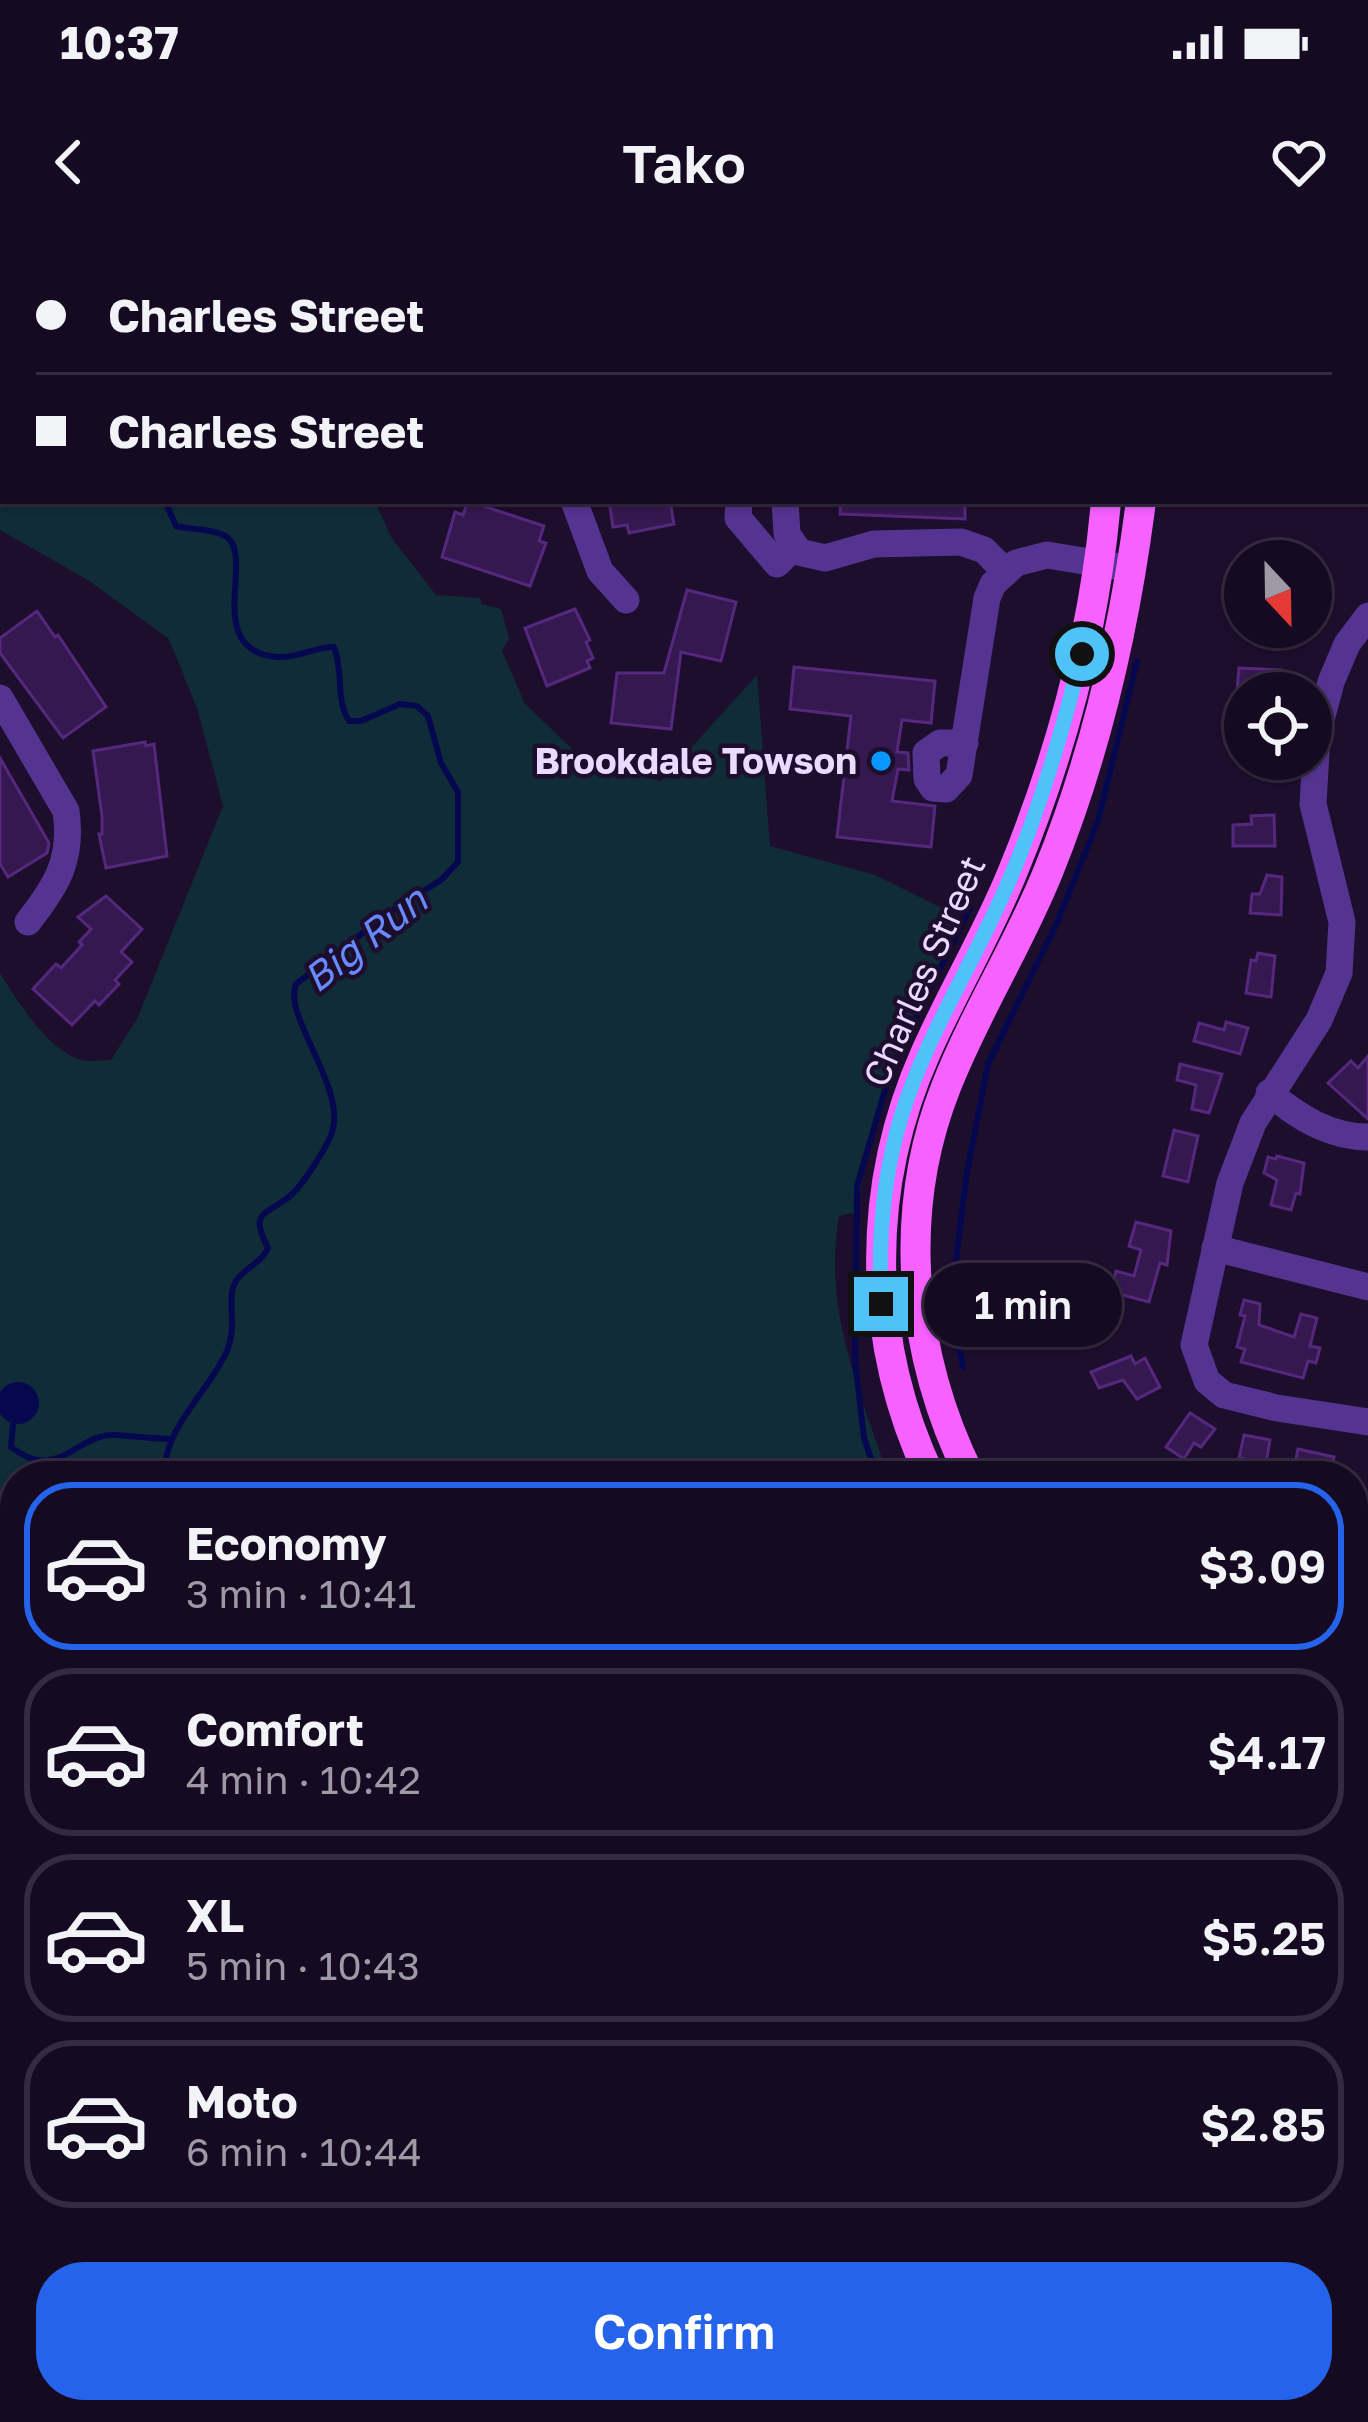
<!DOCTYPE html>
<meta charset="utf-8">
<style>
body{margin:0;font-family:"Golos Text",sans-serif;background:#1f132a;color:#f1f3f6;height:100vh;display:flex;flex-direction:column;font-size:45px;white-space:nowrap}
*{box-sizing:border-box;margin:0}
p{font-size:39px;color:#9e9aa5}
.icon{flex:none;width:66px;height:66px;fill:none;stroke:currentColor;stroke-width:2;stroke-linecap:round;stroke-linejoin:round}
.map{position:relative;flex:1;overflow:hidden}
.side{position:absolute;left:0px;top:1221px;width:1368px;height:963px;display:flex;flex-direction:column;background:#160a22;border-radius:48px 48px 0 0;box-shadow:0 3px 9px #0004,0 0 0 3px #352b40}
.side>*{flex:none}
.banner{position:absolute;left:0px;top:0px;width:1368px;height:264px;box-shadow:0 3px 9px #0004,0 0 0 3px #352b40;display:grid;align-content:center;height:264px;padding:0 36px;background:#160a22}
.needle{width:78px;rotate:158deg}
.controls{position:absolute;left:1224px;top:300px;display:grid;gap:24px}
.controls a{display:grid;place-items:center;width:108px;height:108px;border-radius:50%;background:#160a22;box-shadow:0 3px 9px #0004,0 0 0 3px #352b40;font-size:60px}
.end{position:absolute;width:54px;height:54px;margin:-27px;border:15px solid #4fc3f7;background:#111;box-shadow:0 0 0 6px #111}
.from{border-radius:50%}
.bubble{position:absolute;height:84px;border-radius:42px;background:#160a22;box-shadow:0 3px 9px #0004,0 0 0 3px #352b40;font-size:39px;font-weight:600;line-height:84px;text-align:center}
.banner b{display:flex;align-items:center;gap:42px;height:114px;font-size:45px}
.banner b+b{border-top:3px solid #352b40}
.banner i{width:30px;height:30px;background:#f1f3f6}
ul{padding:21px 0 0;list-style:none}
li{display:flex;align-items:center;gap:36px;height:168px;margin:0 24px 18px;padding:0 12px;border:6px solid #352b40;border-radius:48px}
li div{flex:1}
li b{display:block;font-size:45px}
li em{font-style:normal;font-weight:600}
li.selected{border-color:#2563eb}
li>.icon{width:108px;height:108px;stroke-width:1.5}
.button{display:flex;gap:24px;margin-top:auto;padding:24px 36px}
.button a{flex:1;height:138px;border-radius:48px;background:#2563eb;color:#fff;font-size:48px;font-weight:600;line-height:138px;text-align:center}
.status{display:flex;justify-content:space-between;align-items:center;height:84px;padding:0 60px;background:#160a22;direction:ltr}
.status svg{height:33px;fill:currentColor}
header{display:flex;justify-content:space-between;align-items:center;height:156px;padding:0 36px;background:#160a22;font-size:54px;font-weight:600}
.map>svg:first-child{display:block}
</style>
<div class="status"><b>10:37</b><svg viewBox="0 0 49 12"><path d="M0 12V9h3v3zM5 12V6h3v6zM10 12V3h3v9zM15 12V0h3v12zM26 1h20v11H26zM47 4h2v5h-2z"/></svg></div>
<header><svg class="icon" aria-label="back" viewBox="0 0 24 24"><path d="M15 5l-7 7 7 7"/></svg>Tako<svg class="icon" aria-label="heart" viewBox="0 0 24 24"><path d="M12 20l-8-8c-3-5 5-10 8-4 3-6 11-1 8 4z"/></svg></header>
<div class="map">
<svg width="1368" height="2182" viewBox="0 0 1368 2182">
<rect width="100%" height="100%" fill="#1d0e2d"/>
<!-- green -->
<g fill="#102c38">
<path d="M0 203 3 261H375L391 297 436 355 480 358 482 364 501 369 509 398 502 411 525 464 589 525 661 541 757 435 770 606 875 635 964 679C913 778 873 860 857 972L839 976C824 1065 855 1140 884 1224L876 1236H15V1578L0 1571V733C17 760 47 810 81 820 89 822 103 820 111 820L138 777 223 566 198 471 169 399 88 340 0 290Z"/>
<polygon points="1353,1541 1368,1541 1368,1766 1353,1759"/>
<polygon points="0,1576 15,1585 15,2169 59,2169 53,2182 0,2182"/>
</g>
<!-- water -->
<circle fill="#05084f" cx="18" cy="1163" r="21"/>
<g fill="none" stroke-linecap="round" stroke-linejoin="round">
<!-- stream -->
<g stroke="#05084f" stroke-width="6">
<polyline points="0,255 3,256"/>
<polyline points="77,261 112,261"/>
<polyline points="963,1127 954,1080 953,1043 966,938 988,824 1056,685 1098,581 1137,421"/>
<path d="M13 1185 11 1207C58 1244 77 1193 115 1195 134 1196 153 1199 172 1199"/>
<path d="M164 1236C164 1187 207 1154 226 1113 239 1085 225 1059 236 1041 245 1027 261 1024 268 1008 247 968 269 976 292 954 303 944 328 906 332 892 347 848 282 775 296 744L390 672 441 640 458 622V552L441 523 428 476 417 466 400 464 361 481H349C335 459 344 431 334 407 314 407 298 418 278 417 205 412 251 326 230 300 220 288 190 290 176 286L165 261"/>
<polyline points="877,1236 864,1198 855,1121 857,946 892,826 970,668"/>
<polyline points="1353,1553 1368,1552"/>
</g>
</g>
<!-- building -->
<g fill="#351850" stroke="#55287e" stroke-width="3">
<polygon points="468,261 544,286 539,301 546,303 530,346 442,317 455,272 463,275"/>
<polygon points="609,261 670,261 674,284 629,293 627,285 613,287"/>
<polygon points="841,261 965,261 965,279 840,274"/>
<polygon points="687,350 736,362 721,421 681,412 671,489 611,483 617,433 664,433"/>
<polygon points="575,369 590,400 586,402 593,418 587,421 590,428 547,446 525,388"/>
<polygon points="37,371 55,397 58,395 106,467 63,498 0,413 0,398"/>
<polygon points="794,427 935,441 931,483 902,480 897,512 908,513 909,530 898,529 892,561 935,566 931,607 837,597 851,476 790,469"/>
<polygon points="1239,428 1281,430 1279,453 1237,451"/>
<polygon points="145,502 146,506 154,504 167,616 106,628 99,594 102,594 102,576 93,511"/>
<polygon points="0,518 49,603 47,613 8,637 0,624"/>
<polygon points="1274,575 1275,606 1233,606 1233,585 1252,584 1251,576"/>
<polygon points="1267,635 1282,637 1281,675 1250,673 1252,654 1260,654"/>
<polygon points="106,656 142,689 121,712 132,722 115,740 119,744 99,765 95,761 72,785 33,749 56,724 61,728 82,705 79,702 91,689 78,677"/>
<polygon points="1258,713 1275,716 1271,757 1246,753 1251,720 1256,721"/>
<polygon points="1226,782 1248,788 1240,814 1194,801 1199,783 1224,790"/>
<polygon points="1368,816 1368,879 1328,843 1351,821 1358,828"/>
<polygon points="1180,824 1222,834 1209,873 1192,869 1196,845 1177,840"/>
<polygon points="1174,890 1198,896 1188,942 1163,936"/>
<polygon points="1277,916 1304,923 1300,954 1296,953 1291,970 1271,965 1277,940 1264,933 1268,917 1276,919"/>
<polygon points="1136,982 1171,991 1167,1025 1160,1023 1149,1062 1111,1052 1116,1031 1134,1036 1141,1010 1129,1006"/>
<polygon points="1244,1060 1260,1064 1259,1085 1294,1097 1301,1074 1317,1078 1310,1106 1320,1108 1316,1123 1308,1121 1303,1138 1241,1122 1245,1109 1237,1107 1245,1076 1240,1075"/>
<polygon points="1131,1116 1135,1124 1145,1118 1160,1147 1137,1159 1123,1140 1099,1148 1091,1132"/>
<polygon points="1190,1173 1215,1189 1201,1207 1194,1203 1184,1219 1166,1207"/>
<polygon points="1244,1195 1270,1200 1266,1223 1239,1218"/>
<polygon points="1298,1209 1334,1217 1330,1236 1294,1229"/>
<polygon points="1353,1933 1368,1939 1368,2182 1353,2182"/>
</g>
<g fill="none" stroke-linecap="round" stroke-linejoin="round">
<!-- path -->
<g stroke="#239fca" stroke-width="3" stroke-dasharray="6 9" stroke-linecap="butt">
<polyline points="0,1436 15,1434"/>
<polyline points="183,2182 186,2169"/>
</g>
<!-- minor -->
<g stroke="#553491" stroke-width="27">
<polyline points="532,0 533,3"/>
<polyline points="966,0 971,3"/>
<polyline points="6,3 9,0"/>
<polyline points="99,3 102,0"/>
<polyline points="749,3 749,0"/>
<polyline points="829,3 829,0"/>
<polyline points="1011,3 1015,0"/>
<polyline points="0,93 3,90"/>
<polyline points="574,261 600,331 626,360"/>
<polyline points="739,261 738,278 777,324 795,306"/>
<polyline points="785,261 787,294 799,312 825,318 874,304 961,302 984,310 1004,330"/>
<polyline points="1368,376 1347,404 1331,442 1317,495 1313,564 1342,682 1339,733 1319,780 1253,883 1230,943 1194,1105 1207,1141 1224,1155 1277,1168 1368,1182"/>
<path d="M0 458 66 571C73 619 57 645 28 682"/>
<polyline points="965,503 940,503 926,513 927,539 933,548 946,549 959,535 987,358 993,344 1016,323 1047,315 1120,327"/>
<path d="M1269 853C1299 877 1329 897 1368 897"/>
<polyline points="1215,1008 1368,1047"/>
<polyline points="1353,1784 1368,1790"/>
<polyline points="1353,1891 1368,1908"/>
<polyline points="144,2169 145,2182"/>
<polyline points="533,2169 548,2182"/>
<polyline points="716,2169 727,2182"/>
<polyline points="1163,2169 1167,2182"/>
<polyline points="893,2182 926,2169"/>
<polyline points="954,2182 981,2169"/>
<polyline points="1201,2182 1213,2169"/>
</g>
<!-- major -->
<g stroke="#f661ff" stroke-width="30">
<polyline points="1115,3 1115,0"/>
<polyline points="1152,3 1152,0"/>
<path d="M930 1236C866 1101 865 948 926 812 953 751 988 693 1013 631 1061 514 1095 388 1106 261"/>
<path d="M970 1236C910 1116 896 973 946 847 975 773 1018 706 1048 632 1096 514 1125 387 1141 261"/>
<polyline points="1353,1482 1368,1483"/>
<polyline points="1353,1511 1368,1512"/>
</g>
</g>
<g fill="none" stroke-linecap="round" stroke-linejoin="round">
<!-- route -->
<path stroke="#4fc3f7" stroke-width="15" d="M881 1064C878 1001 883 935 902 874 928 792 976 719 1009 641 1041 567 1062 491 1082 414"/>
</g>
<!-- markers -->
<circle fill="#0697ff" stroke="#1d0e2d" stroke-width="4.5" cx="881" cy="521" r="12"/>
<g text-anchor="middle" stroke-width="9" stroke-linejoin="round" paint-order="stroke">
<!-- poi labels -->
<g font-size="36" font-weight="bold" fill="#eadaff" stroke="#1d0e2d" text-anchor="end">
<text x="857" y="534">Brookdale Towson</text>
</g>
<!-- street labels -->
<g font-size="36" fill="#eadaff" stroke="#1d0e2d">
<text transform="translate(924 731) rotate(-66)" y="13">Charles Street</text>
</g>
<!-- water labels -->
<g font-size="39" font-style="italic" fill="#6889ff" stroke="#1d0e2d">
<text transform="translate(365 699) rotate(-38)" y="14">Big Run</text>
</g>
</g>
</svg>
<div class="controls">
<a><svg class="needle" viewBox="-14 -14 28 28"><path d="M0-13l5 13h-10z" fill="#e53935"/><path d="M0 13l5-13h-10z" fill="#9e9aa5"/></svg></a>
<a><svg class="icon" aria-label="locate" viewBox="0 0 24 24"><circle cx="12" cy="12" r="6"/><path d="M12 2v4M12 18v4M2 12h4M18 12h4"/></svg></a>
</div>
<i class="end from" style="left:1082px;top:414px"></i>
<i class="end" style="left:881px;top:1064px"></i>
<div class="bubble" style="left:924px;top:1023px;width:198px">1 min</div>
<div class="banner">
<b><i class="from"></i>Charles Street</b>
<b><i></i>Charles Street</b>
</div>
<section class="side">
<ul>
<li class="selected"><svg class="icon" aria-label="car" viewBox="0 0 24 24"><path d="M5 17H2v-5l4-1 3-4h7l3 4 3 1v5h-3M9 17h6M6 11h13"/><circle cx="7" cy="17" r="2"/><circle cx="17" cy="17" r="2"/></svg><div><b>Economy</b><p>3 min · 10:41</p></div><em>$3.09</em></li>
<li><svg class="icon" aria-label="car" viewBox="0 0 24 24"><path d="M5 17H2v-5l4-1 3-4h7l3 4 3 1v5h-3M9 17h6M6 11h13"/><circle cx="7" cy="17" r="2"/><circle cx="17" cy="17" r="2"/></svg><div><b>Comfort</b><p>4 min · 10:42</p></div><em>$4.17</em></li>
<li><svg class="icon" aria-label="car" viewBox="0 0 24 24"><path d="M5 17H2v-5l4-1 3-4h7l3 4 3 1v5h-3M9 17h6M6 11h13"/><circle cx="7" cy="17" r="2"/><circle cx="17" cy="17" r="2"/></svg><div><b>XL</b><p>5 min · 10:43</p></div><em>$5.25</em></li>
<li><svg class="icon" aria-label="car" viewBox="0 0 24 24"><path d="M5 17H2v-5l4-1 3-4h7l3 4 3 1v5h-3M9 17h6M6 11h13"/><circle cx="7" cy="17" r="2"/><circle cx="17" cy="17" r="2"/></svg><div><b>Moto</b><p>6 min · 10:44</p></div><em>$2.85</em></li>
</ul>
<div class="button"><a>Confirm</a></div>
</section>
</div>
